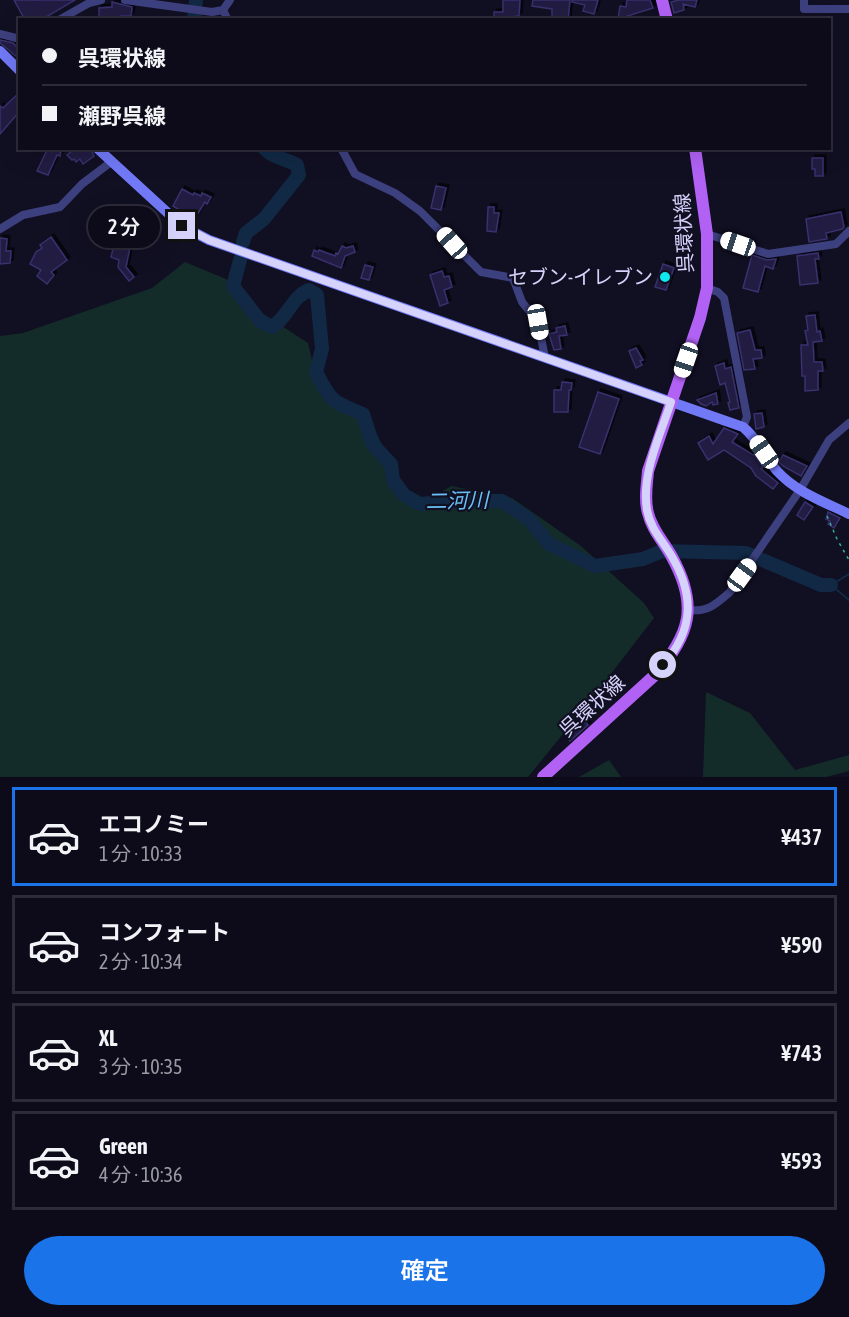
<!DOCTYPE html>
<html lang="ja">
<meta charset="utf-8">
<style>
body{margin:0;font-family:"Asap Condensed","Noto Sans JP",sans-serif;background:#1b1927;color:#f1f3f6;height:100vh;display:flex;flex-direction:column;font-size:22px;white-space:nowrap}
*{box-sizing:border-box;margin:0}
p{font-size:20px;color:#9a9ba2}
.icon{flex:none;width:33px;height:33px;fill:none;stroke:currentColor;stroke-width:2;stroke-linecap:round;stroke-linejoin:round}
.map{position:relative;height:777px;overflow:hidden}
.sheet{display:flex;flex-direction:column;background:#0d0b1a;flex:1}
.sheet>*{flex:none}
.banner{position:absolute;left:18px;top:18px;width:813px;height:132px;border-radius:0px;box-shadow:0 6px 24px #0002,0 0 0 2px #2d2b39;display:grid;align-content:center;height:132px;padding:0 24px;background:#0d0b1a}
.end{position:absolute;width:27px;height:27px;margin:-14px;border:8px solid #d5d3fc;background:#111;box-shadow:0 0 0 3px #111}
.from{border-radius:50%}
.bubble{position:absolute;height:42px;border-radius:21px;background:#0d0b1a;box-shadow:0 6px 24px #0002,0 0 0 2px #2d2b39;font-size:20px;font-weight:600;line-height:42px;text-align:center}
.car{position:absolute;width:18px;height:36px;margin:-18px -9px;border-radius:8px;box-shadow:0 0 4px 2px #0007;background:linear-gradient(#fff 24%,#345 0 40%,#fff 0 76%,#345 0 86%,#fff 0)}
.banner b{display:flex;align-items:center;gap:21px;height:57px;font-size:22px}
.banner b+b{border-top:2px solid #2d2b39}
.banner i{width:15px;height:15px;background:#f1f3f6}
ul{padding:10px 0 0;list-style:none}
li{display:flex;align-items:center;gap:18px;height:99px;margin:0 12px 9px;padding:0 12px;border:3px solid #2d2b39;border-radius:0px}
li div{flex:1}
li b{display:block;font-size:22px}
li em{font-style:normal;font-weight:600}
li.active{border-color:#1a73e8}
li>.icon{width:54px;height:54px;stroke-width:1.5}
.primary-button{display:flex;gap:12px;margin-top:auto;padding:12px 24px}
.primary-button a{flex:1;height:69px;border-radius:36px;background:#1a73e8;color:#fff;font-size:24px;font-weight:600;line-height:69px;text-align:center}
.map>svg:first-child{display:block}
</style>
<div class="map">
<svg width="849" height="777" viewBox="0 0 849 777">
<defs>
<filter id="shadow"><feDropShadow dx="3" dy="-3" stdDeviation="0" flood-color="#0009"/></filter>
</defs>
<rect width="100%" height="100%" fill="#110f22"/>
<!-- green -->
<g fill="#132c29">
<polygon points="185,262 226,279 242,300 308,343 318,386 365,411 393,466 398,486 424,503 451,486 512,498 581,546 644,603 654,618 594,696 528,777 0,777 0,336 23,333 152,288"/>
<polygon points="706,692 750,713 795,770 849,755 849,771 826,777 703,777"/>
<polygon points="609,760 621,777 579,777"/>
</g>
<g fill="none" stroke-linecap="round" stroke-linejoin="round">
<!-- stream -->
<polyline stroke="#112945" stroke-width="2" points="849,574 831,585 849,600"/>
<!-- river -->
<g stroke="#112945" stroke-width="14">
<polyline points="194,20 196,0"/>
<path d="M243 242 246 233 264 219 299 175 297 165C286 159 273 158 264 148"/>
<path d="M240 260 233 286 260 321 272 327C289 316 291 298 309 290L317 295 322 349 316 372C331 402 333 402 363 414L373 445 391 464 393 480 404 495 420 504 455 501H502L529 519 549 544 595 566 643 559 662 551 746 553 821 585H831"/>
</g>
</g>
<!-- building -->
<g fill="#211d42" stroke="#37306d" stroke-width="1.5" filter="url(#shadow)">
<polygon points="14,0 75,0 41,20 25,20"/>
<polygon points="503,0 520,0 519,16 516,16 516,20 494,20 494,12 503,12"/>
<polygon points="533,0 570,0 568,20 552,20 552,9 532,6"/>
<polygon points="572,0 598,0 594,14 583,11 585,5 572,2"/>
<polygon points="627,0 650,0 653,8 618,19 620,6 626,7"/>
<polygon points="679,0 697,0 695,7 683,4 684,10 674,13 671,2"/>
<polygon points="112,2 132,7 131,16 120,16 119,20 99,18 99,8 112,7"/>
<polygon points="0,40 13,43 20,50 20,54 17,57 0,43"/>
<polygon points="20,92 20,111 0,134 0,106 3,108"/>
<polygon points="48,148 61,149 60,156 57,155 48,175 37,171"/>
<polygon points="76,148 90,148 94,156 83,164 80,159 76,162 74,159 72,160 67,155"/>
<polygon points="812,158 823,158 823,176 815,176 815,169 812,169"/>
<polygon points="436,186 446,188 441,210 431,208"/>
<polygon points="182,189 193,195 194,193 201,196 202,193 211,197 207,204 205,202 193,221 181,214 183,212 173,206"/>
<polygon points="488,207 494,207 494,213 499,213 496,232 487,231"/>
<polygon points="841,212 844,227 842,229 826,233 827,239 809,242 806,219"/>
<polygon points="51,237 67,260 51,272 54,275 47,284 37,276 41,270 30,264 36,252 42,248 40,245"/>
<polygon points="0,238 7,239 6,251 11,251 10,263 0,264"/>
<polygon points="114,245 130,247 126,267 134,277 129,281 118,267 119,260 111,257"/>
<polygon points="342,246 346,248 353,246 355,252 345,256 341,268 312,256 314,250 318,252 319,250 335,256 336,253 338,254"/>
<polygon points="818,253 819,259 815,259 818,283 800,285 797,256"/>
<polygon points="752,255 767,260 776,259 773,269 765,266 758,292 743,288"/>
<polygon points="663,264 674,268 666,290 655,287"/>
<polygon points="365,265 373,267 369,280 361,278"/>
<polygon points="442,271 444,277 449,276 452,287 444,290 448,303 440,306 430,275"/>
<polygon points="815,315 817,332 820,331 822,341 813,342 814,362 822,362 823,371 818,371 818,390 805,391 805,376 802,376 801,345 808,345 805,331 808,330 806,316"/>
<polygon points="565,326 567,335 559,336 561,349 554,350 549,334 557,332 556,328"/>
<polygon points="750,330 755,350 761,350 762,358 753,359 755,369 744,370 737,333"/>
<polygon points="636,348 643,360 640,361 642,365 636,368 629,351"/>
<polygon points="724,363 725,369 731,367 739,408 730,410 728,403 730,402 725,383 720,385 715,366"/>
<polygon points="562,382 572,383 571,390 569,390 568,412 554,412 554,390 561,390"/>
<polygon points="598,392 619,399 600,454 579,447"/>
<polygon points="716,393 718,404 713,405 712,402 706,406 701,404 697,400"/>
<polygon points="762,413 764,427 756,429 754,414"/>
<polygon points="724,428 738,434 732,442 755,456 763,467 761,469 778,483 773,489 756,476 751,468 724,450 708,460 698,443 709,436 713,444"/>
<polygon points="783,455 807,466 801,476 783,466 779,462"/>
<polygon points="805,502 813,507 804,520 797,515"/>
<polygon points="828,512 840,518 834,528 828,524 830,521 826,519"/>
<polygon points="585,721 588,725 570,741 565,734"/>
</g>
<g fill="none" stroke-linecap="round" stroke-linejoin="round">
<!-- path -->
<polyline stroke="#36ad9c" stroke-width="1.5" stroke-dasharray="3 4.5" stroke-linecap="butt" points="827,516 837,539 849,560"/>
<!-- minor -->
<g stroke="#3d407e" stroke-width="8">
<polyline points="125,0 212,12 223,10 230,0"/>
<polyline points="804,0 804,9 849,9"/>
<polyline points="223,10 228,20"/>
<polyline points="59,20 89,3 101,0"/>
<polyline points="0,34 20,39"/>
<polyline points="341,148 355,174 395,193 420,211 481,272 513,278 522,302 538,322 545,358"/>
<polyline points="0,229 23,215 60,207 82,184 111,162"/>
<polyline points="707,234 768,254 836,244 849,231"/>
<polyline points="707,288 718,292 724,298 747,417 743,427"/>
<path d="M688 610C708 612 715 605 730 592L800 490 829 440 849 423"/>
</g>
<!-- secondary -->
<g stroke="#7179f6" stroke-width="10">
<polyline points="0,51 20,71"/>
<path d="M97 148 182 226 209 240 743 427C758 439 765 457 777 471 796 492 824 502 849 514"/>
</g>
<!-- primary -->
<g stroke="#b162f5" stroke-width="12">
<polyline points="662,0 667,20"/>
<path d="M543 777 655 675C690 635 699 606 672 557 664 542 652 530 648 513 644 499 647 485 648 471L700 318 707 288V234L695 148"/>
</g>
</g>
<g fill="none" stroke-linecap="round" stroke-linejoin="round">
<!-- route -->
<path stroke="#d5d3fc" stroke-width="8" d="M182 226 209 240 671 402C660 436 641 474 647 510 650 528 662 540 671 555 695 595 694 630 663 665"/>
</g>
<!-- markers -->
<circle fill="#0fe9ed" stroke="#110f22" stroke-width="2" cx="665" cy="277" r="6"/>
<g text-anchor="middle" stroke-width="4.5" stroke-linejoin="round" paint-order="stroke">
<!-- street labels -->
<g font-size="20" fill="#d5d3fc" stroke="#110f22">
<text transform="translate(684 233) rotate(-93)" y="7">呉環状線</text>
<text transform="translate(592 706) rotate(-42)" y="7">呉環状線</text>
</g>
<!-- poi labels -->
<g font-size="20" fill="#d5d3fc" stroke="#110f22" text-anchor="end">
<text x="653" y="284">セブン-イレブン</text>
</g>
<!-- water labels -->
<g font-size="21" font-style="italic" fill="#68c0f5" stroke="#110f22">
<text transform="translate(457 501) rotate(-1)" y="7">二河川</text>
</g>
</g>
</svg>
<i class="end from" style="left:663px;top:665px"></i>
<i class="end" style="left:182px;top:226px"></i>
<div class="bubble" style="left:88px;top:206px;width:72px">2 分</div>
<i class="car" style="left:452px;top:243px;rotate:318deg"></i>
<i class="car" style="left:738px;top:244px;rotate:289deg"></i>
<i class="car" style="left:538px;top:322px;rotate:170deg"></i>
<i class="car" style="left:686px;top:360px;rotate:199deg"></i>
<i class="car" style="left:764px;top:452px;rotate:325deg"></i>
<i class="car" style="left:742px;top:575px;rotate:36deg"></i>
<div class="banner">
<b><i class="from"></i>呉環状線</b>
<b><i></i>瀬野呉線</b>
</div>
</div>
<section class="sheet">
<ul>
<li class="active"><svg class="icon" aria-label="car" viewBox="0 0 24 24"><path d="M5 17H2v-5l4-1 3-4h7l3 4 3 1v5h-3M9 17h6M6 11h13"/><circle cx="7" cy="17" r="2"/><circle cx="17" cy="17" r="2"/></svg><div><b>エコノミー</b><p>1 分 · 10:33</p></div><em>¥437</em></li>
<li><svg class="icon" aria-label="car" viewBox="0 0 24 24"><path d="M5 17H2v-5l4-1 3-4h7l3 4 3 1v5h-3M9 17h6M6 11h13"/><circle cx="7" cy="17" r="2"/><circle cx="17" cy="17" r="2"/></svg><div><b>コンフォート</b><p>2 分 · 10:34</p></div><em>¥590</em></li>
<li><svg class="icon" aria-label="car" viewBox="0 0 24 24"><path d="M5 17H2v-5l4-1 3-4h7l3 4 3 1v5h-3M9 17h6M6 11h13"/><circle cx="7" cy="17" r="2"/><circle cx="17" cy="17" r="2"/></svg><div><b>XL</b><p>3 分 · 10:35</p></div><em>¥743</em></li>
<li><svg class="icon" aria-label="car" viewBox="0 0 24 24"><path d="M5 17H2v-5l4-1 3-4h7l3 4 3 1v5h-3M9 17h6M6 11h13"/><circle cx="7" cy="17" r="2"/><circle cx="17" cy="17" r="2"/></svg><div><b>Green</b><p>4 分 · 10:36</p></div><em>¥593</em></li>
</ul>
<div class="primary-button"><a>確定</a></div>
</section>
